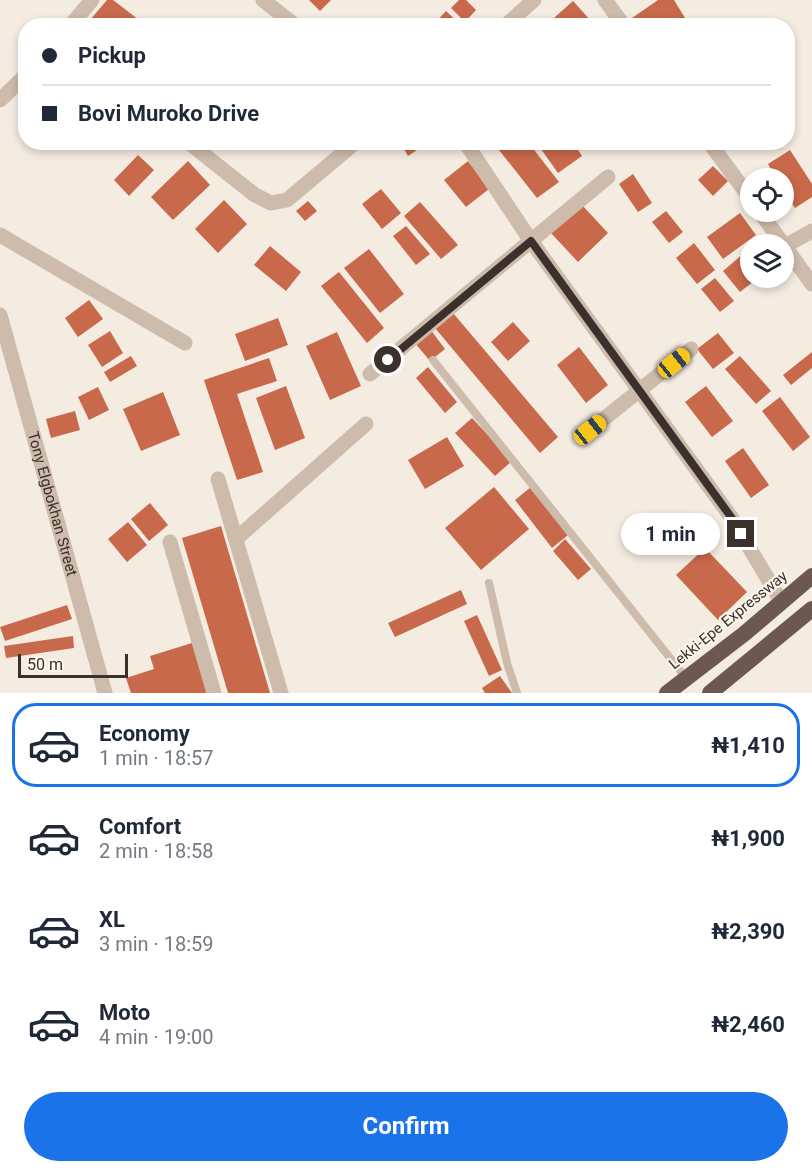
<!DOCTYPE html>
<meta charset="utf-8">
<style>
body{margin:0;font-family:Roboto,sans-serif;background:#f2f2f3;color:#1f2937;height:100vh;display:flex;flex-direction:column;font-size:22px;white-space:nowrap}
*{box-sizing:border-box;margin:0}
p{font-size:20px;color:#747a83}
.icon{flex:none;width:33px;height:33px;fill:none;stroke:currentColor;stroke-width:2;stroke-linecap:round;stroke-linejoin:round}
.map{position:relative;height:693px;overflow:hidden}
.details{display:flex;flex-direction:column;background:#fff;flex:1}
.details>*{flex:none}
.banner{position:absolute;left:18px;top:18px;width:777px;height:132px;border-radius:24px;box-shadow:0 3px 9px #0003;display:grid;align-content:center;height:132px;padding:0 24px;background:#fff}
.tools{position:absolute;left:740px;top:168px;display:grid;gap:12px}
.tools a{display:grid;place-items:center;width:54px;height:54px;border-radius:50%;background:#fff;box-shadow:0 3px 9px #0003;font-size:30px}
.scale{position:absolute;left:18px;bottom:15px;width:110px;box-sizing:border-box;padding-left:6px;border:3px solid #3b302b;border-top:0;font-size:16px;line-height:21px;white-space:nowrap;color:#3b302b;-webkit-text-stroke:4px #fbf5ee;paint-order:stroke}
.end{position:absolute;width:27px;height:27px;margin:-14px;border:8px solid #3b302b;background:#fff;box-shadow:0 0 0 3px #fff}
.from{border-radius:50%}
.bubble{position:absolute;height:42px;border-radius:21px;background:#fff;box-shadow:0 3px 9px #0003;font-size:20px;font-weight:700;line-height:42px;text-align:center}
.car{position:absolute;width:18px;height:36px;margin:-18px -9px;border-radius:8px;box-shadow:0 0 4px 2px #0007;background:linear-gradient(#f5c518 24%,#345 0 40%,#f5c518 0 76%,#345 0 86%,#f5c518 0)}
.banner b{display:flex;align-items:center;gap:21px;height:57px;font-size:22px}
.banner b+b{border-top:2px solid #e0e1e3}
.banner i{width:15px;height:15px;background:#1f2937}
ul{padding:10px 0 0;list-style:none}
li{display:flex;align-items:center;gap:18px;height:84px;margin:0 12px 9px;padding:0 12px;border:3px solid transparent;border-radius:24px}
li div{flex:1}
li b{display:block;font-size:22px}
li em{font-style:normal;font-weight:700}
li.current{border-color:#1a73e8}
li>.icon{width:54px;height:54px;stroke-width:1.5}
.button{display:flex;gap:12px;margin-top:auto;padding:12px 24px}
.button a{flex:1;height:69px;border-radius:36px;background:#1a73e8;color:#fff;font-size:24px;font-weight:700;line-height:69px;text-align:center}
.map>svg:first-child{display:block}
</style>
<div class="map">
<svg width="812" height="693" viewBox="0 0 812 693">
<rect width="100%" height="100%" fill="#f4ebe1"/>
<!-- building -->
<g fill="#c8694b">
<polygon points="107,0 113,0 147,26 97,26 90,20"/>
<polygon points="309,0 331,0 320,11"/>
<polygon points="459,0 466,0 476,10 465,22 451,8"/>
<polygon points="658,0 674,0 690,26 637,26 632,18"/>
<polygon points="573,1 592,22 588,26 545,26"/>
<polygon points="446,11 462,26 432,26"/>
<polygon points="400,142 429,142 408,156"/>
<polygon points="508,142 528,142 559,182 537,198 499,150"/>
<polygon points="536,142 573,142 582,156 558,173"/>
<polygon points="790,150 812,184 812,197 795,208 783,189 783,178 776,178 768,164"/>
<polygon points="138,155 154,170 129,196 114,180"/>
<polygon points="188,161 210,185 173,220 151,197"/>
<polygon points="468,161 489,189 466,207 444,180"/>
<polygon points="713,166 728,181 713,196 698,180"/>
<polygon points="633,174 652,203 638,212 619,184"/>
<polygon points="381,189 401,213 382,229 362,204"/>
<polygon points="224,200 247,224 218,253 195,229"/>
<polygon points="308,201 317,211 305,221 296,211"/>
<polygon points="420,202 458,245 441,259 404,216"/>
<polygon points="581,204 608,233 578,262 550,232"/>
<polygon points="666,211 683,232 669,243 652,222"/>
<polygon points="740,213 756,235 723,259 707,237"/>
<polygon points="406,226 430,254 416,265 393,236"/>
<polygon points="694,243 715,270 697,284 676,258"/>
<polygon points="270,246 301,272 286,291 254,265"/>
<polygon points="750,248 750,278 758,278 740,292 723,271"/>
<polygon points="369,249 404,294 380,313 344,268"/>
<polygon points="339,272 384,328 367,343 321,286"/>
<polygon points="715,278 734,301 720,312 701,289"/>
<polygon points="89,300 103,319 78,337 65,318"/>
<polygon points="453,313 558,437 540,453 435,328"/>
<polygon points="278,318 288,345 245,361 235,334"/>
<polygon points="513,322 530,341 508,361 491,342"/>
<polygon points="430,329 445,349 430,361 414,342"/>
<polygon points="110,331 123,353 102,367 88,345"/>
<polygon points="337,332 361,386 330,400 306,346"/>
<polygon points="718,333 734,353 713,369 697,349"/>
<polygon points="579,347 608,385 586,403 557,365"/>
<polygon points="812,352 812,368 791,385 783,375"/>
<polygon points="131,356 137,366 110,382 104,372"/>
<polygon points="740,356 771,391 756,404 725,369"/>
<polygon points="269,358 277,381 237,394 263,472 237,480 204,380"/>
<polygon points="428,367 457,402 445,413 416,378"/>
<polygon points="286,386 305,438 275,450 256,398"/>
<polygon points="706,386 733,421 712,437 685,402"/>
<polygon points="98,387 109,410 89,420 78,397"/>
<polygon points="163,392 180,435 141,451 123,409"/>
<polygon points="780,397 810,437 793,451 762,411"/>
<polygon points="75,411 80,430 51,438 46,419"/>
<polygon points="472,418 512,461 495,476 455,433"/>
<polygon points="447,437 464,466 425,489 408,460"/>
<polygon points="743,448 769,485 751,498 725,461"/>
<polygon points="494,487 529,529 481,570 445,528"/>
<polygon points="531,487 568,535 552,548 515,500"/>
<polygon points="150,503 168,525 149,541 131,519"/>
<polygon points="128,522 147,545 127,562 108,539"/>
<polygon points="221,526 270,693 228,693 182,538"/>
<polygon points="565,539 591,569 578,580 553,551"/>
<polygon points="705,548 747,592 718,620 676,575"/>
<polygon points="461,590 467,604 395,637 388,623"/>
<polygon points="67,605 72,619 5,641 0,627"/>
<polygon points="477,615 502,670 489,676 464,621"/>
<polygon points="73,636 74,648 6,658 4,646"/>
<polygon points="192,643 207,693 131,693 126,678 154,669 150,656"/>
<polygon points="500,676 512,693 485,693 482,688"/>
</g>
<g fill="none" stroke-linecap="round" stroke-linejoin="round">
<!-- service -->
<g stroke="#cdbbac" stroke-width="8">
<polyline points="433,360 686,678"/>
<polyline points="489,583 507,663 517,693"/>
</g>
<!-- minor -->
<g stroke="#cdbbac" stroke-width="15">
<polyline points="263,0 296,26"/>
<polyline points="605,0 624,26"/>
<polyline points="70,26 92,0"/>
<polyline points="505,26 534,0"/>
<polyline points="0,100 26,75"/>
<polyline points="188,142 255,195 271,203 287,200 356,142"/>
<polyline points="465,142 531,241 731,517 781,601"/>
<polyline points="709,142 750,198"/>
<polyline points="760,212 812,284"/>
<polyline points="0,235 185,343"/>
<polyline points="785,246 812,231"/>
<path id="s1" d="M0 315 105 693"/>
<polyline points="370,374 608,177"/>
<polyline points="590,430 691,349"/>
<polyline points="218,479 281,693"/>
<polyline points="236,539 366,424"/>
<polyline points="170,542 214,693"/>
</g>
<!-- trunk -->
<g stroke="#6c584f" stroke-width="16">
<polyline points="667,693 744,634 812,576"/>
<polyline points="710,693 812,609"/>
</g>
</g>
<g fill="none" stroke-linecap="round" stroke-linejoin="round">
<!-- route -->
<polyline stroke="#3b302b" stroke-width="8" points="388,360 531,241 731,517 741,534"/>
</g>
<g text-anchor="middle" stroke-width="4.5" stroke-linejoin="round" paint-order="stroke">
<!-- street labels -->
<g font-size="15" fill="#3b302b" stroke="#fbf5ee">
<text dy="5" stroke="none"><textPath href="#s1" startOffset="196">Tony Elgbokhan Street</textPath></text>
<text transform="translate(728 620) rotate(-39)" y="5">Lekki-Epe Expressway</text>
</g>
</g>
</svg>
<div class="tools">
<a><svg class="icon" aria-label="locate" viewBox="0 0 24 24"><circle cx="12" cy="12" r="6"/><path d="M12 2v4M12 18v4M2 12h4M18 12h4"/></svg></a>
<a><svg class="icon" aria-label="layers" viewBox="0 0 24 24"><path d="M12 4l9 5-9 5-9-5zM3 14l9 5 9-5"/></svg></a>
</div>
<div class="scale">50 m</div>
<i class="end from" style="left:388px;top:360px"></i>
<i class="end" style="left:741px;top:534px"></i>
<div class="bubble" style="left:621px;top:513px;width:99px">1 min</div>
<i class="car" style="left:674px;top:363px;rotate:51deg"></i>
<i class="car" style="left:590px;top:430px;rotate:51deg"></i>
<div class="banner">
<b><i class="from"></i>Pickup</b>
<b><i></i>Bovi Muroko Drive</b>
</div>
</div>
<section class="details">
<ul>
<li class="current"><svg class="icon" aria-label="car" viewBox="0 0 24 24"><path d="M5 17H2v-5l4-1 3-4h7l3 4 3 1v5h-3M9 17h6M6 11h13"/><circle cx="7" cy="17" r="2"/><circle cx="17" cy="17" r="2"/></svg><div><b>Economy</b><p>1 min · 18:57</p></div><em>₦1,410</em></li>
<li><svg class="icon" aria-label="car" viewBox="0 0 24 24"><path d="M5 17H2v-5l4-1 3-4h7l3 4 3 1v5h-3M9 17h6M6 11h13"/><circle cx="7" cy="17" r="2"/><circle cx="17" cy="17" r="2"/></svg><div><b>Comfort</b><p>2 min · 18:58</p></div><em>₦1,900</em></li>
<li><svg class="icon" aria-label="car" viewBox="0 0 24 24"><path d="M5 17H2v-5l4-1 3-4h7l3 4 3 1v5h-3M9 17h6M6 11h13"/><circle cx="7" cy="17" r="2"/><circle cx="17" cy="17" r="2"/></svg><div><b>XL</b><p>3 min · 18:59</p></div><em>₦2,390</em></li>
<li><svg class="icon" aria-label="car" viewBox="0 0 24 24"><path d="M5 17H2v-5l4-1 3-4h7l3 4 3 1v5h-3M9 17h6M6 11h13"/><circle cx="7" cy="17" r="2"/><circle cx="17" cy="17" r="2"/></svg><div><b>Moto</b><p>4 min · 19:00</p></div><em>₦2,460</em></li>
</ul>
<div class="button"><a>Confirm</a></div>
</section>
